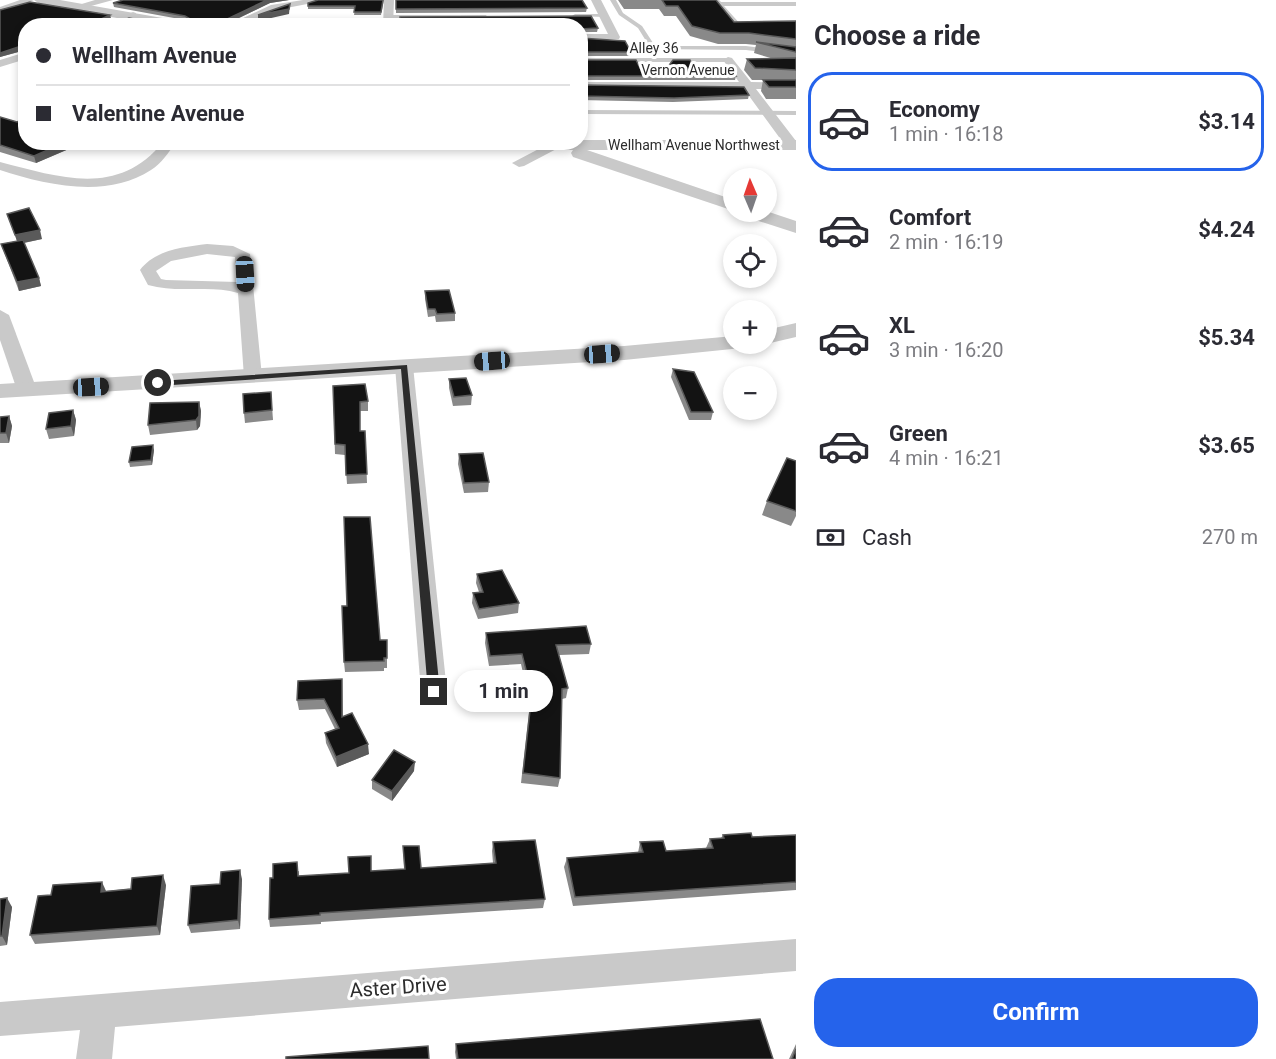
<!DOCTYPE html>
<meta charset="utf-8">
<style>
body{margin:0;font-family:Roboto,sans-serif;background:#f7f7f7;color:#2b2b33;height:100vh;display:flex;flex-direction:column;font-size:22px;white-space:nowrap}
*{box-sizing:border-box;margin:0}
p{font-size:20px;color:#7c7c81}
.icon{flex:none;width:33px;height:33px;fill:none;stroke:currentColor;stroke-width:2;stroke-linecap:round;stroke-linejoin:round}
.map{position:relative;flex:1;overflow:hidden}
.side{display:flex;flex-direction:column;background:#fff;width:480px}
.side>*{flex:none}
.guide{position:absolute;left:18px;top:18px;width:570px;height:132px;border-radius:24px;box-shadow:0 3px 9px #0003;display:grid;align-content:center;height:132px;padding:0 18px;background:#fff}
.needle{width:39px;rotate:358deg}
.controls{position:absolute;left:723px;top:168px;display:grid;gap:12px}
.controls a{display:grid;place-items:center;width:54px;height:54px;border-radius:50%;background:#fff;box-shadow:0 3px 9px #0003;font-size:30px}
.end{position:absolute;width:27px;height:27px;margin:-14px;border:8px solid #2c2c2c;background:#fff;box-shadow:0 0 0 3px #fff}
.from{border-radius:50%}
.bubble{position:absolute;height:42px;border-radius:21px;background:#fff;box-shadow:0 3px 9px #0003;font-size:20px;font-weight:700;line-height:42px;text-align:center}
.car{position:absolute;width:18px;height:36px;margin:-18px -9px;border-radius:8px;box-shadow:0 0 4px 2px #0007;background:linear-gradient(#222 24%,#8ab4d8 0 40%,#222 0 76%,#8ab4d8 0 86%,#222 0)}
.guide b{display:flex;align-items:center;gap:21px;height:57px;font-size:22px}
.guide b+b{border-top:2px solid #e1e1e2}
.guide i{width:15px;height:15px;background:#2b2b33}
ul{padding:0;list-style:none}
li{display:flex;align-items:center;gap:18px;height:99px;margin:0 12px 9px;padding:0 6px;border:3px solid transparent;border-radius:24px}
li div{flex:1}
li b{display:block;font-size:22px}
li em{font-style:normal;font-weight:700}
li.selected{border-color:#2563eb}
li>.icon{width:54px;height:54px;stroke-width:1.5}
h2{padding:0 18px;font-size:27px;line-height:72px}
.pay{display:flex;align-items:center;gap:15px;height:66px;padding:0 18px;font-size:22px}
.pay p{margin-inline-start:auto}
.action{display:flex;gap:12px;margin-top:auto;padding:12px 18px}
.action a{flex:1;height:69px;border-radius:24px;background:#2563eb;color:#fff;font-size:24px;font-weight:700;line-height:69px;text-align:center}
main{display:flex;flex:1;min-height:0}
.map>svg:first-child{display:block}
</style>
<main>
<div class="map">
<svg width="796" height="1059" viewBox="0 0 796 1059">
<rect width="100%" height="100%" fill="#fff"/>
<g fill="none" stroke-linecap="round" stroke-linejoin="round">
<!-- service -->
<g fill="#c9c9c9" fill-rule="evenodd">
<polygon points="610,0 616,0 623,13 642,26 655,46 746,46 796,52 796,56 746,50 651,49 638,28 619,15"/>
<polygon points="713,0 719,0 721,2 796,2 796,6 724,6 742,26 750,28 740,30"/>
<polygon points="604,14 606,17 572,16 575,14"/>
<polygon points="486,15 488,18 388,19 385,17 388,15"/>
<polygon points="580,58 728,58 731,60 728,62 580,62"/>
<polygon points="580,110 796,111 796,115 580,114"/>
</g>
<!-- minor -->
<g fill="#c9c9c9" fill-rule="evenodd">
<polygon points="20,0 34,0 0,13 0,7"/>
<polygon points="95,0 113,0 80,9 75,6"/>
<polygon points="303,0 328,0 276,10 241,26 226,26 271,5"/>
<polygon points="384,0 394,0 393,26 383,26"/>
<polygon points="591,0 601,0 620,37 619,39 580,40 580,34 608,34"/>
<polygon points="133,12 136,13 136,17 116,26 101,26"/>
<polygon points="26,52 26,59 0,67 0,60"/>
<polygon points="728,57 732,58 751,82 796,83 796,89 756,89 796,141 796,148 787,148 744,89 580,88 580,82 739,82 723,60"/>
<path d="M163 142H176C169 152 161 164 151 170 107 199 46 185 0 170V162C59 177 118 198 163 142Z"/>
<polygon points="552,142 564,145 524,166 519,167 512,163"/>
<path d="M207 244 233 246 250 254 262 377 260 381H246L244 377 238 293C210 284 179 294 148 285L140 270C155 250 183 247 207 244ZM207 254 235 257 237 282 166 280 161 279 156 271 171 261Z"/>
<polygon points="0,310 9,315 37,390 34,394 27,396 17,390 0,340"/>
<polygon points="404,360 413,366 447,692 443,700 434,703 425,700 421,692 395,366"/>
<polygon points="796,939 796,971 115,1027 112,1059 76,1059 80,1030 0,1036 0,1002"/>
</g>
<!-- tertiary -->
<g fill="#c9c9c9" fill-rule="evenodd">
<polygon points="34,0 60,0 185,22 191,26 161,26 40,4"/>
<polygon points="580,140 796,140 796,150 587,150 734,200 734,211 573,157 571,153 573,150 557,150 549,145 550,142 580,142"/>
<polygon points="766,211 796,221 796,233 743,216 741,212"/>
<polygon points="796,323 796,337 766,344 765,344 766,330"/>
<polygon points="734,336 734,344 745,344 742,348 624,360 0,398 0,384 624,346"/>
</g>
</g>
<!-- wall -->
<g fill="#898989">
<polygon points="123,0 289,0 270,3 227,24 26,26 26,50 0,57 0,10 110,15 111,19 100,24 190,24 191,23 185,20 114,7 113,3"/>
<polygon points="384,0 381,15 354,15 355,9 308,9 308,3"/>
<polygon points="396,0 587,8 586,12 396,13"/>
<polygon points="618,0 716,0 734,22 796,21 796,99 766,99 761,91 763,80 752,80 744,70 747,59 774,59 754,53 756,45 746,44 718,44 690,36 676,16 664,16 659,9 624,9"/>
<polygon points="580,26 598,28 597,32 580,32"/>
<polygon points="580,38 631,52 630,56 580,56"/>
<polygon points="580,60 640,68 693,66 736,76 735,80 580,80"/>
<polygon points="580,85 749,95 748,99 673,102 580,100"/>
<polygon points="0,117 85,142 36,163 0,152"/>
<polygon points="7,214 42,239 24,243 39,278 41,286 19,291 1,244 17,241"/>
<polygon points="425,291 455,313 455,321 436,322 435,316 428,317 425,299"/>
<polygon points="673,369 713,412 711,420 689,420 671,377"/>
<polygon points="449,379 472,395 471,405 453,406 449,388"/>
<polygon points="333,386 368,401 368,411 360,411 360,431 365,431 367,483 347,484 345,455 335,454"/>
<polygon points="271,392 273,420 245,423 244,413"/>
<polygon points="199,402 201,411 200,426 197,430 150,435 148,425"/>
<polygon points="73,410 76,420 74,436 49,439 46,429"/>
<polygon points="9,416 12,426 9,443 0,443 0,417"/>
<polygon points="154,450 152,465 130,467 129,462"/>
<polygon points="459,454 489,482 488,492 464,493 458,464"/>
<polygon points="796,461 796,516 791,526 762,515 767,501"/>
<polygon points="477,574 519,603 518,613 478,619 472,603 473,593 479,592 476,583"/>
<polygon points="486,633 591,644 589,654 559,655 568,688 566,698 562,699 560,778 558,787 521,783 530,703 521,664 489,666 485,643"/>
<polygon points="380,640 387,640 387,668 384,668 384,671 345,672 344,662"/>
<polygon points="342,679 343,716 369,754 337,767 326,743 325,733 335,729 325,709 299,710 297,700"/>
<polygon points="414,771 392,801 372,789 372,780"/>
<polygon points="723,835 752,837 796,835 796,890 573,906 564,867 567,858 638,853 640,842 666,851 706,848 710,839 721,838"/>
<polygon points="493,842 545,899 543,908 321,922 321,924 270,927 269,919 273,878 299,871 299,876 404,869 403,846 421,868 493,863 492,851"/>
<polygon points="242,879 240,929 191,933 188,925 220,884"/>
<polygon points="166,885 160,935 35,944 30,935 106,891"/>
<polygon points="0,899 12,907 7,945 0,946"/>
<polygon points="456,1044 773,1059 456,1059 455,1052"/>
<polygon points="796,1044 796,1059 789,1059"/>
</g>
<!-- shaded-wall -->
<g fill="#5a5a5a">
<polygon points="267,0 289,0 270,3 224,25 223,21"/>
<polygon points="290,4 289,14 258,21 258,15"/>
<polygon points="110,15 111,19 100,24 99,20"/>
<polygon points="24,45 25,50 0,57 0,53"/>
<polygon points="66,142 85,142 36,163 34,156"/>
<polygon points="40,230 42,239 18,244 15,235"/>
<polygon points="39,278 41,286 19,291 17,282"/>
<polygon points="199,402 201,411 200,426 197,430 196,420"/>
<polygon points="73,410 76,420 74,436 71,426"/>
<polygon points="9,416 12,426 9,443 6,433"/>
<polygon points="153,445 154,450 152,465 151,460"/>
<polygon points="368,744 369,754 337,767 336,757"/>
<polygon points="415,762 414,771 392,801 392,791"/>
<polygon points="240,870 242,879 240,929 238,920"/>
<polygon points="163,875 166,885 160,935 157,926"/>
<polygon points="102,882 106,891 101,892"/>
<polygon points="7,898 12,907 7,945 2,936"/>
</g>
<!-- building -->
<g fill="#131313" stroke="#5a5a5a" stroke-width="1.5">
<polygon points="123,0 267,0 223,21 226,24 241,24 248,21 267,26 26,26 26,46 24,45 0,53 0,10 30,2 110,15 99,20 100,24 115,24 129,18 160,24 190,24 192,20 185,16 113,3"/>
<polygon points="318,0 383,0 381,12 354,12 355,6 308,6 308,3"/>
<polygon points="396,0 582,0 587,8 396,9"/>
<polygon points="662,0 716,0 734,22 796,21 796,39 749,33 720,33 692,26 678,6 666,6"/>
<polygon points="290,4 289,9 258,15"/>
<polygon points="591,16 598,28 580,29 580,26 400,26 400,17"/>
<polygon points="580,38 625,41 631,52 580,52"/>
<polygon points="756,42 796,47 796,52"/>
<polygon points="796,58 796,70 755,68 747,59"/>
<polygon points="580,60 636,60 640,68 667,68 673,60 690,60 693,66 728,66 736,76 580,76"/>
<polygon points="763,80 796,80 796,87 769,87"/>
<polygon points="580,85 744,87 749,95 674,98 580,96"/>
<polygon points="0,117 17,122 26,118 26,142 66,142 34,156 0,145"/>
<polygon points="29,208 40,230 15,235 7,214"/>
<polygon points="23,240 39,278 17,282 1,244"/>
<polygon points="449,290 455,313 437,314 435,309 428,309 425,291"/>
<polygon points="673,369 694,372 713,412 691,412"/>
<polygon points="466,378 472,395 454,397 449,379"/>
<polygon points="365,384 368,401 360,402 360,431 365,431 367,474 346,475 345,445 335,444 333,386"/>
<polygon points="271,392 272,410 244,413 243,394"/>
<polygon points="199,402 199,416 196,420 148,425 150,403"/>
<polygon points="73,410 71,426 46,429 49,413"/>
<polygon points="9,416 6,433 0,433 0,417"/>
<polygon points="153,445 151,460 129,462 132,447"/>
<polygon points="483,453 489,482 464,483 459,454"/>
<polygon points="787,458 796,461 796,511 767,501"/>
<polygon points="344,517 370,517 380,640 387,640 387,658 384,658 384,661 344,662 342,606 347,606"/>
<polygon points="502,570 519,603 479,609 473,593 483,592 477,574"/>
<polygon points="586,626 591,644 556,645 568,688 562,689 560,778 523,773 532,693 522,654 490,656 486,633"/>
<polygon points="342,679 342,717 352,713 368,744 336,757 325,733 339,728 324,699 297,700 298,681"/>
<polygon points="394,750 415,762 392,791 372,780"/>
<polygon points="751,833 752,837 796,835 796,882 575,897 567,858 643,852 640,842 663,841 666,851 713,848 710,839 724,838 723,835"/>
<polygon points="535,840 545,899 320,913 320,915 269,919 270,878 273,878 273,864 297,862 298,876 349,873 348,857 371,856 371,871 405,869 403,846 419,846 421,868 496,863 493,842"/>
<polygon points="240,870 238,920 188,925 191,886 220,884 221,872"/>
<polygon points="163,875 157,926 30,935 38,896 51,895 53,885 102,882 101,892 131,889 132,878"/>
<polygon points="7,898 2,936 0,936 0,899"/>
<polygon points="760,1019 773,1059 458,1059 456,1044"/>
<polygon points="428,1046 429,1059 286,1059 286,1057"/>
<polygon points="796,1049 796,1059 792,1059"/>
</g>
<!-- route -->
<polygon fill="#2c2c2c" points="407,365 440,692 434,696 428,692 401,369 158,386 154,383 158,381"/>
<g text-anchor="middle" stroke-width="6" stroke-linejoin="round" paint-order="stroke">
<!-- far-street labels -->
<g font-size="14" fill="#2c2c2c" stroke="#fff">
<text x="654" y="53">Alley 36</text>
<text x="688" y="75">Vernon Avenue</text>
<text x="694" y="150">Wellham Avenue Northwest</text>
</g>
<!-- near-street labels -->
<g font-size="20" fill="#2c2c2c" stroke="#fff">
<text transform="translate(398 987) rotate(-4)" y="7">Aster Drive</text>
</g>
</g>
</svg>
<div class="controls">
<a><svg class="needle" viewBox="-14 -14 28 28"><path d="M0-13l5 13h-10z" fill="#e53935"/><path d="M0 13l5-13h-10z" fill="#7c7c81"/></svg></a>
<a><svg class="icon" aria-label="locate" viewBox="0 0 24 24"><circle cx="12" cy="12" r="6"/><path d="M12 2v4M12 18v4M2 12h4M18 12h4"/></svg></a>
<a>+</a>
<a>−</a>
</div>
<i class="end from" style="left:158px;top:383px"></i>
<i class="end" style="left:434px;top:692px"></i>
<div class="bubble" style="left:454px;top:670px;width:99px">1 min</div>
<i class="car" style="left:245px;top:274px;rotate:177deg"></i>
<i class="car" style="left:602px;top:354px;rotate:86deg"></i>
<i class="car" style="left:492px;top:361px;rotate:266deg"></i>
<i class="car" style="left:91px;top:387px;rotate:87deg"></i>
<div class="guide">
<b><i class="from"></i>Wellham Avenue</b>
<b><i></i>Valentine Avenue</b>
</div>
</div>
<section class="side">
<h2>Choose a ride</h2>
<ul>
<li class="selected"><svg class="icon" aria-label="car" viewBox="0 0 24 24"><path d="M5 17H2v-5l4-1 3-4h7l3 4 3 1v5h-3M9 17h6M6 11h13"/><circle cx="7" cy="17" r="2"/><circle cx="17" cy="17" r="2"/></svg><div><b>Economy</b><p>1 min · 16:18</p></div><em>$3.14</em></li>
<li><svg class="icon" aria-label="car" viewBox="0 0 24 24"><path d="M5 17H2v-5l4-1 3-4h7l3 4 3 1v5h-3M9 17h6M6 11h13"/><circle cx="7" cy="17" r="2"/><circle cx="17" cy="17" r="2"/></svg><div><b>Comfort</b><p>2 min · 16:19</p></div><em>$4.24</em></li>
<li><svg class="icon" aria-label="car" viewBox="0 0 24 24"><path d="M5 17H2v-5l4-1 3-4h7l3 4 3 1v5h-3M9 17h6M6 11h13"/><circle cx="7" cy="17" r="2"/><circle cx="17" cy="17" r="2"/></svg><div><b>XL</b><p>3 min · 16:20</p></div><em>$5.34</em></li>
<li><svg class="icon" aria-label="car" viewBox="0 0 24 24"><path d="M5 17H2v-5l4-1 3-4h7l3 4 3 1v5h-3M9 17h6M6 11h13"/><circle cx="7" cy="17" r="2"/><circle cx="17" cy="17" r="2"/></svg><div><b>Green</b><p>4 min · 16:21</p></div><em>$3.65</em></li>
</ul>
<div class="pay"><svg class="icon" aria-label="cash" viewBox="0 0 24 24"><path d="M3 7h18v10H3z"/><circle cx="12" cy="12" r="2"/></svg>Cash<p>270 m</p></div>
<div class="action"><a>Confirm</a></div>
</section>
</main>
